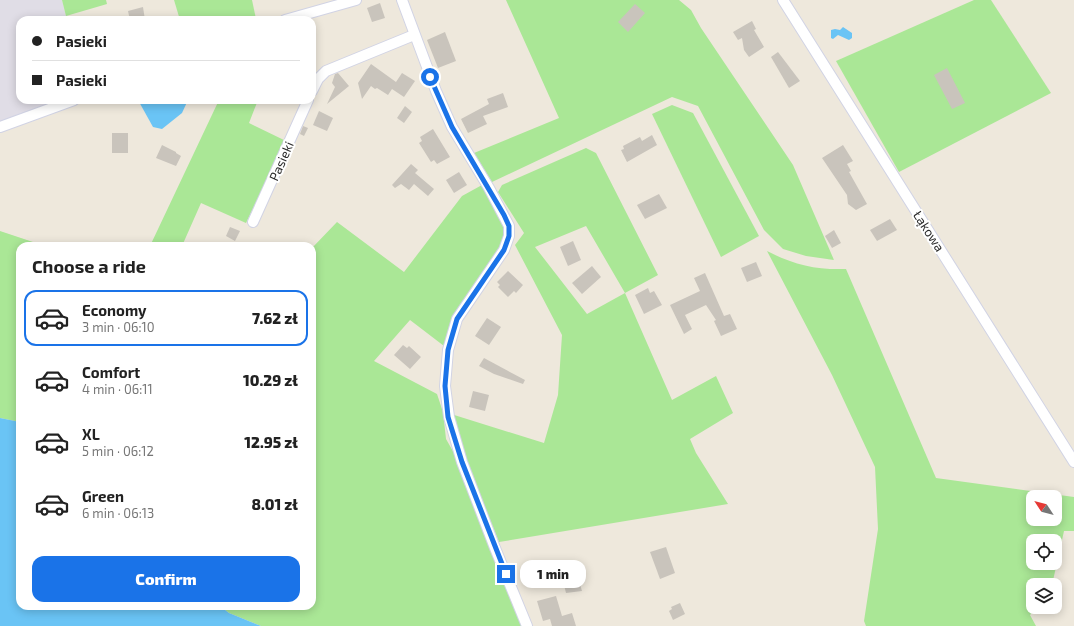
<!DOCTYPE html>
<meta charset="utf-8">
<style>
body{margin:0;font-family:"Exo 2",sans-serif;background:#f6f6f6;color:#222;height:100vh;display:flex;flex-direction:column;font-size:15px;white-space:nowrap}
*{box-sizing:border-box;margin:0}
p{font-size:13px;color:#767676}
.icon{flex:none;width:22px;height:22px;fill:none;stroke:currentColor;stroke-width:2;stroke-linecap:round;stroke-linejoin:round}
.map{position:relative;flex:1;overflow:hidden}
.panel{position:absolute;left:16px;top:242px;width:300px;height:368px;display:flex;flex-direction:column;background:#fff;border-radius:12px;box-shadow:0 2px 10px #0003}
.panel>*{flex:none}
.top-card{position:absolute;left:16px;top:16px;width:300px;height:88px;border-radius:12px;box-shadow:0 2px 10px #0003;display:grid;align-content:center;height:88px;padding:0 16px;background:#fff}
.needle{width:26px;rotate:306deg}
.fabs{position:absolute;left:1026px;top:490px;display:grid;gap:8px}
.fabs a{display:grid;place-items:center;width:36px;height:36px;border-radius:8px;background:#fff;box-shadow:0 2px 10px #0003;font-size:20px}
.end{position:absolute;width:18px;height:18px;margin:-9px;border:5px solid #1a73e8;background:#fff;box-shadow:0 0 0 2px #fff}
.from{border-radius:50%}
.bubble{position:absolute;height:28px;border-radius:12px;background:#fff;box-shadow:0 2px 10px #0003;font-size:13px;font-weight:800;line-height:28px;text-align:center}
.top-card b{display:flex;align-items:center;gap:14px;height:38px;font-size:15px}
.top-card b+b{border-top:1px solid #e0e0e0}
.top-card i{width:10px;height:10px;background:#222}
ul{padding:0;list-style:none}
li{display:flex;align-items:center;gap:12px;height:56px;margin:0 8px 6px;padding:0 8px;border:2px solid transparent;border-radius:12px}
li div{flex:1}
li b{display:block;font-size:15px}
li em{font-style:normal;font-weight:800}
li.selected{border-color:#1a73e8}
li>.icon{width:36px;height:36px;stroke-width:1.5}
h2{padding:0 16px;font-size:18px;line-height:48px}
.button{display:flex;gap:8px;margin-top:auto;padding:8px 16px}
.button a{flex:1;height:46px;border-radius:12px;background:#1a73e8;color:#fff;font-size:16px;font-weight:800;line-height:46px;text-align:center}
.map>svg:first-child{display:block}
</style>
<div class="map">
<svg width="1074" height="626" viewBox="0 0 1074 626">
<rect width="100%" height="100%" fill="#eee8dc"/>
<!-- industrial -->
<polygon fill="#e0dde6" points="0,0 62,0 67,20 20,20 20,100 81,100 0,131"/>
<!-- green -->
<g fill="#aae796" fill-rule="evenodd">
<polygon points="62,0 106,0 107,4 66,16"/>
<polygon points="174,0 252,0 256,19 180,20"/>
<polygon points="506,0 679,0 691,10 701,28 793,165 834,260 806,256 783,249 764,230 698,106 672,97 492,182 474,153 559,118"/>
<polygon points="974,0 991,0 1051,93 899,172 836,61"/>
<polygon points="219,100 258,100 249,123 286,141 246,223 201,203 182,246 150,246"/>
<polygon points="672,105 693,113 759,236 721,257 652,114"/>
<path d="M586 148 596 153 658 275 625 293 672 400 716 376 733 413 690 439 696 453 728 504 499 542 466 461 451 414 544 443 558 395 562 335 515 245 524 233 498 192 502 185ZM586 226 625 293 587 314 535 247Z"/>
<polygon points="482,185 505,229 501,246 444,346 410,320 374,361 437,394 443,412 446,439 454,453 523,626 261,626 229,613 220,606 312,606 312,248 337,222 404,272 462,196"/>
<polygon points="0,231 45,246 20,246 20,422 0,418"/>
<path d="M767 251C794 265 816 270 846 269L936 478 1074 497V531H1064L1052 585H1033V607H1037L1030 615 1036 626H866L864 621 878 529 875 467 832 375ZM1033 497H1055V519H1033ZM1033 541H1055V563H1033Z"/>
</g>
<!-- water -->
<g fill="#6ac4f5">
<polygon points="843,27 852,33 852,38 849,40 838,35 833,39 831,38 831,30 835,29 840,30"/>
<polygon points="138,100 188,100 182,113 162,129 153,127"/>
<polygon points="0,418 20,422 20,606 220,606 229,613 261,626 0,626"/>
</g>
<!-- building -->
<g fill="#c9c4bc">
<polygon points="380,3 385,18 372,22 367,8"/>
<polygon points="635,4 645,13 628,32 618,22"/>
<polygon points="143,7 145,20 130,20 128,11"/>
<polygon points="752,21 756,29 754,30 764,47 749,57 744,50 742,38 738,40 733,32"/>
<polygon points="445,32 456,61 438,68 427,40"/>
<polygon points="778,52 800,81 789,88 771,57"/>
<polygon points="371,64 396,82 402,73 415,81 404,97 392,89 388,95 377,88 375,89 371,86 362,99 358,83"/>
<polygon points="947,68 965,103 952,109 934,75"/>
<polygon points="338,73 349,86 327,104 335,87 332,83 335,74"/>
<polygon points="503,93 508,107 483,116 487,124 468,133 461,119 489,104 487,99"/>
<polygon points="405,106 412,112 404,123 397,118"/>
<polygon points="319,111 333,118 327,131 313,125"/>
<polygon points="303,126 308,128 304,136 300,134"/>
<polygon points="433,129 450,157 437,164 434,160 431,162 419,143 422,141 420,137"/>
<rect x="112" y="133" width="16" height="20"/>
<polygon points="652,135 657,145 627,162 621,150 624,149 623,146 640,137 642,141"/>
<polygon points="162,145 176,152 176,153 181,156 176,166 156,158"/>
<polygon points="843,145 853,161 847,164 851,171 849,172 867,204 856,210 848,204 847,195 822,158"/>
<polygon points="411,164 418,170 415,173 434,189 428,196 414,184 409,190 401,184 395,188 392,185"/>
<polygon points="459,172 467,185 454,193 446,180"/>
<polygon points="659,194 667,208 645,219 637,205"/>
<polygon points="890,219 897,230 877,241 870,230"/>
<polygon points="230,227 240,231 235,241 226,236"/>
<polygon points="834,230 841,243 832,248 825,236"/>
<polygon points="573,241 581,260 568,266 560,247"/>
<polygon points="756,262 762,276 747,282 741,268"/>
<polygon points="592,266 601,277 582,294 572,283"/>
<polygon points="508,271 523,285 516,293 514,291 508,297 498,287 500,285 497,282"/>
<polygon points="705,273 724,316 730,314 737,329 721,336 714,321 716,320 706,305 685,315 692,329 684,334 670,305 700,291 694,278"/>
<polygon points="648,288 650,293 654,291 662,305 644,314 635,295"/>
<polygon points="487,318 501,327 489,345 475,336"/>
<polygon points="403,345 407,348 409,346 421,357 410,369 394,355"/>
<polygon points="484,358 525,380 523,384 494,374 479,366"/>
<polygon points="473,391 489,395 485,411 469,407"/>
<polygon points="666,547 675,573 660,579 650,552"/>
<polygon points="579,581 582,591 566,593 564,585"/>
<polygon points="556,596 562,616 572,613 576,626 552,626 550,619 543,621 537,601"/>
<polygon points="680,603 685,614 673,620 669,611 672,609 671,607"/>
</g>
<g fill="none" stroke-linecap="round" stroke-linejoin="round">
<!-- minor casing -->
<g stroke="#d1d3e4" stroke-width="12">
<g id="minor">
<polyline points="402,0 436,91 452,127 489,188 509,226 509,236 504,250 457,319 448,350 445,386 449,417 462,462 495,548 527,626"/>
<polyline points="783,0 1074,462"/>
<polyline points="285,20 356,0"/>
<polyline points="312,91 318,79 326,71 414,35"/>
<polyline points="0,127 74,100"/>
<polyline points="253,222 308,100"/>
</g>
</g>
<!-- minor -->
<use href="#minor" stroke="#fff" stroke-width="10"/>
</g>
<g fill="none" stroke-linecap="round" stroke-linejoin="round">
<!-- route -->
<polyline stroke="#1a73e8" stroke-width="5" points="430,77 452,127 504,215 509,226 509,236 504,250 457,319 448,350 445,386 448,417 462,462 506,574"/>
</g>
<g text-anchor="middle" stroke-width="4" stroke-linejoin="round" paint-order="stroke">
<!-- street labels -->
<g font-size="13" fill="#2b2b2b" stroke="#fff">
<text transform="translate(281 161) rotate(-66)" y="5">Pasieki</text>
<text transform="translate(929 231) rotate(57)" y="5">Łąkowa</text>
</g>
</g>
</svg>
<div class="fabs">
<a><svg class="needle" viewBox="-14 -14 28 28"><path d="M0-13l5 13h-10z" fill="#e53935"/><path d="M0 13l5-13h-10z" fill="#767676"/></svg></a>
<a><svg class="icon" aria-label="locate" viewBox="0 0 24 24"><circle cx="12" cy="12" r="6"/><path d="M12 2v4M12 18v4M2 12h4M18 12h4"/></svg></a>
<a><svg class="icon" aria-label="layers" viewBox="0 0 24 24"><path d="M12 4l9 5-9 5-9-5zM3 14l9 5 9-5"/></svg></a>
</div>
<i class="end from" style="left:430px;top:77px"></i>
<i class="end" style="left:506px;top:574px"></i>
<div class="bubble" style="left:520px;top:560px;width:66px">1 min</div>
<div class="top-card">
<b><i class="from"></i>Pasieki</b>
<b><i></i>Pasieki</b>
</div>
<section class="panel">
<h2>Choose a ride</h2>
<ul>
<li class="selected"><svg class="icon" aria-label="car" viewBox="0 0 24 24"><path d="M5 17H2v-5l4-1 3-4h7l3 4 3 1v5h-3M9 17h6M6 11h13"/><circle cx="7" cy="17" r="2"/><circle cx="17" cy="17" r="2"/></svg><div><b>Economy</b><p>3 min · 06:10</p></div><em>7.62 zł</em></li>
<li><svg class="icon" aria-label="car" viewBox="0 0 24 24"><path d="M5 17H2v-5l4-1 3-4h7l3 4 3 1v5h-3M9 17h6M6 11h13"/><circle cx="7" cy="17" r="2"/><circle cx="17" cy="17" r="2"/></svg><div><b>Comfort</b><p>4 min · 06:11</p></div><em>10.29 zł</em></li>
<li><svg class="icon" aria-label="car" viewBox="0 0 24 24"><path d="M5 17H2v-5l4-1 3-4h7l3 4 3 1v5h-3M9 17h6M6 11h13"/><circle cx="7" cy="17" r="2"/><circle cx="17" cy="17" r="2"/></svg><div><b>XL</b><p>5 min · 06:12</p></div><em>12.95 zł</em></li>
<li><svg class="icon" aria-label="car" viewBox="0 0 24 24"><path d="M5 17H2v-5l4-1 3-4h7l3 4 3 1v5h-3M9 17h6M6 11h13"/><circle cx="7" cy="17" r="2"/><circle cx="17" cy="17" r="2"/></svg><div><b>Green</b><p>6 min · 06:13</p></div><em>8.01 zł</em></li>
</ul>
<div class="button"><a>Confirm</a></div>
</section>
</div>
